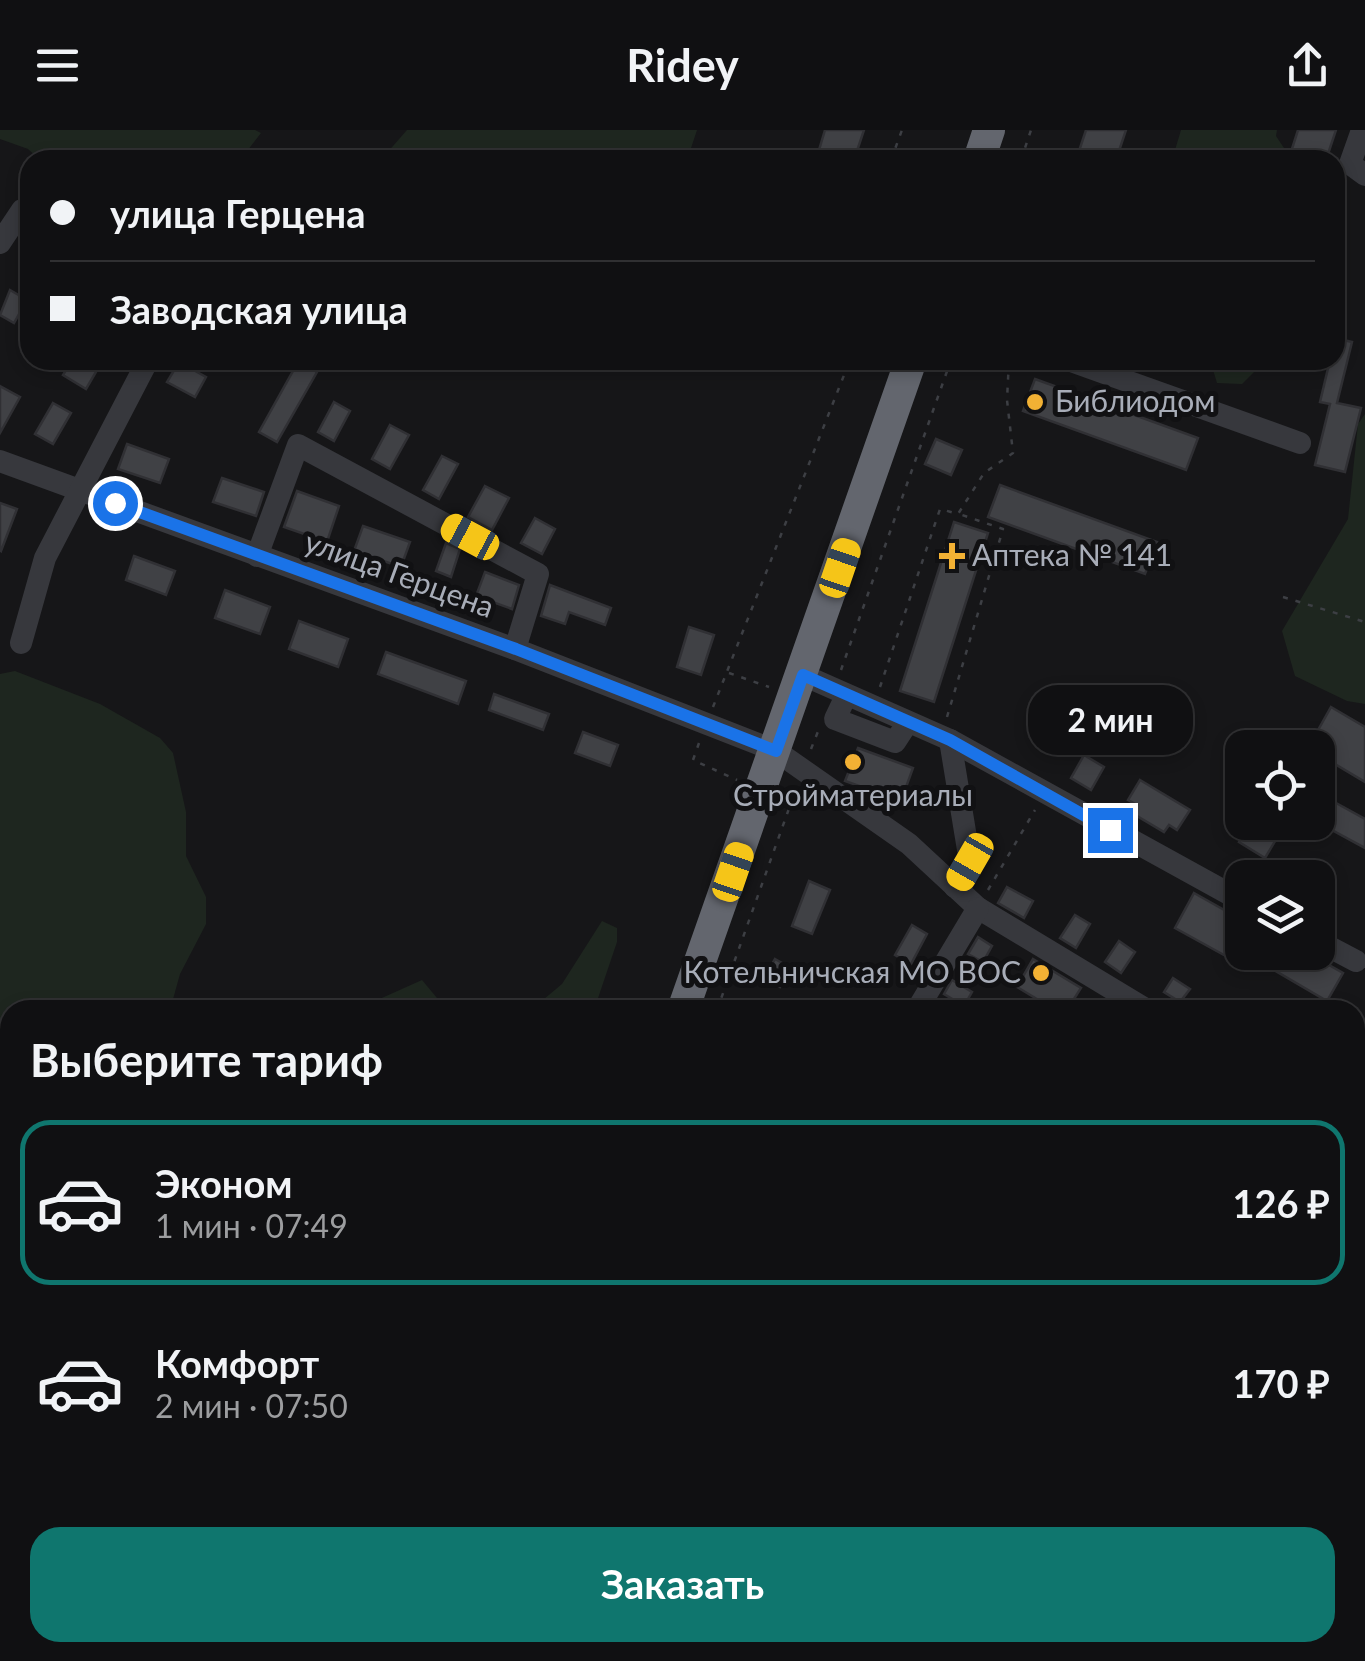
<!DOCTYPE html>
<html lang="ru">
<meta charset="utf-8">
<style>
body{margin:0;font-family:Lato,sans-serif;background:#19191b;color:#f1f3f6;height:100vh;display:flex;flex-direction:column;font-size:38px;white-space:nowrap}
*{box-sizing:border-box;margin:0}
p{font-size:32px;color:#9c9d9f}
.icon{flex:none;width:55px;height:55px;fill:none;stroke:currentColor;stroke-width:2;stroke-linecap:round;stroke-linejoin:round}
.map{position:relative;flex:1;overflow:hidden}
.panel{position:absolute;left:0px;top:870px;width:1365px;height:662px;display:flex;flex-direction:column;background:#101012;border-radius:30px 30px 0 0;box-shadow:0 5px 15px #0003,0 0 0 2px #303032}
.panel>*{flex:none}
.guide{position:absolute;left:20px;top:20px;width:1325px;height:220px;border-radius:30px;box-shadow:0 5px 15px #0003,0 0 0 2px #303032;display:grid;align-content:center;height:220px;padding:0 30px;background:#101012}
.tools{position:absolute;left:1225px;top:600px;display:grid;gap:20px}
.tools a{display:grid;place-items:center;width:110px;height:110px;border-radius:20px;background:#101012;box-shadow:0 5px 15px #0003,0 0 0 2px #303032;font-size:50px}
.end{position:absolute;width:45px;height:45px;margin:-22px;border:12px solid #1a73e8;background:#fff;box-shadow:0 0 0 5px #fff}
.from{border-radius:50%}
.bubble{position:absolute;height:70px;border-radius:30px;background:#101012;box-shadow:0 5px 15px #0003,0 0 0 2px #303032;font-size:32px;font-weight:700;line-height:70px;text-align:center}
.car{position:absolute;width:30px;height:60px;margin:-30px -15px;border-radius:12px;box-shadow:0 0 8px 2px #0007;background:linear-gradient(#f5c518 24%,#345 0 40%,#f5c518 0 76%,#345 0 86%,#f5c518 0)}
.guide b{display:flex;align-items:center;gap:35px;height:95px;font-size:38px}
.guide b+b{border-top:2px solid #303032}
.guide i{width:25px;height:25px;background:#f1f3f6}
ul{padding:0;list-style:none}
li{display:flex;align-items:center;gap:30px;height:165px;margin:0 20px 15px;padding:0 10px;border:5px solid transparent;border-radius:30px}
li div{flex:1}
li b{display:block;font-size:38px}
li em{font-style:normal;font-weight:700}
li.active{border-color:#0f766e}
li>.icon{width:90px;height:90px;stroke-width:1.5}
h2{padding:0 30px;font-size:45px;line-height:120px}
.button{display:flex;gap:20px;margin-top:auto;padding:20px 30px}
.button a{flex:1;height:115px;border-radius:30px;background:#0f766e;color:#fff;font-size:40px;font-weight:700;line-height:115px;text-align:center}
header{display:flex;justify-content:space-between;align-items:center;height:130px;padding:0 30px;background:#101012;font-size:45px;font-weight:700}
.map>svg:first-child{display:block}
</style>
<header><svg class="icon" aria-label="menu" viewBox="0 0 24 24"><path d="M4 6h16M4 12h16M4 18h16"/></svg>Ridey<svg class="icon" aria-label="share" viewBox="0 0 24 24"><path d="M12 15V3M7 8l5-5 5 5M5 13v7h14v-7"/></svg></header>
<div class="map">
<svg width="1365" height="1531" viewBox="0 0 1365 1531">
<rect width="100%" height="100%" fill="#161618"/>
<!-- green -->
<g fill="#1e261f">
<polygon points="0,0 255,0 261,3 240,30 40,30 28,19 0,9"/>
<polygon points="407,0 697,0 687,30 399,30 386,24"/>
<polygon points="1181,0 1277,0 1276,6 1292,30 1172,30"/>
<polygon points="1210,230 1266,230 1242,254 1217,253"/>
<polygon points="1365,284 1365,574 1347,571 1295,546 1282,501 1348,389 1358,294"/>
<polygon points="15,541 100,574 160,608 173,623 186,682 186,726 206,767 206,794 180,844 170,880 10,880 10,1516 0,1531 0,544"/>
<polygon points="602,791 617,798 617,812 594,880 531,880 562,854"/>
<polygon points="422,850 447,880 355,880"/>
<polygon points="1355,1456 1365,1460 1365,1531 1352,1523"/>
<polygon points="833,1523 1083,1522 1083,1523 1080,1531 831,1531"/>
</g>
<!-- building -->
<g fill="#404145" stroke="#303034" stroke-width="2.5">
<polygon points="825,0 864,0 854,30 816,30"/>
<polygon points="1086,0 1126,0 1116,30 1076,30"/>
<polygon points="1298,0 1336,0 1326,30 1290,25"/>
<polygon points="10,160 27,170 14,193 0,185"/>
<polygon points="1335,208 1352,212 1337,273 1361,278 1345,342 1315,335 1330,274 1320,272 1330,230 1335,230"/>
<polygon points="72,230 103,230 86,259 63,245"/>
<polygon points="179,232 206,247 195,267 167,252"/>
<polygon points="298,232 317,242 277,312 259,302"/>
<polygon points="1035,249 1198,308 1186,340 1023,281"/>
<polygon points="0,256 20,267 0,303"/>
<polygon points="334,272 350,281 334,311 318,302"/>
<polygon points="53,273 71,283 53,314 35,304"/>
<polygon points="390,295 409,305 390,339 372,329"/>
<polygon points="936,309 962,320 951,345 925,334"/>
<polygon points="127,314 169,329 160,353 118,339"/>
<polygon points="442,326 458,334 439,369 423,360"/>
<polygon points="222,348 264,362 256,386 213,372"/>
<polygon points="1000,355 1157,412 1145,444 988,387"/>
<polygon points="485,356 509,368 492,400 468,387"/>
<polygon points="297,361 339,376 327,412 284,397"/>
<polygon points="0,373 17,379 1,421 0,420"/>
<polygon points="535,388 555,399 542,424 521,413"/>
<polygon points="954,392 988,403 934,572 900,561"/>
<polygon points="363,396 410,412 401,437 354,421"/>
<polygon points="446,413 460,419 451,447 436,441"/>
<polygon points="134,426 175,441 166,465 126,450"/>
<polygon points="485,442 519,455 512,479 476,466"/>
<polygon points="550,455 611,478 605,495 569,482 565,494 541,486"/>
<polygon points="225,460 270,477 260,504 215,488"/>
<polygon points="299,491 348,509 338,537 289,519"/>
<polygon points="689,497 714,505 701,545 677,537"/>
<polygon points="386,522 466,551 458,574 378,544"/>
<polygon points="494,564 549,584 543,600 489,580"/>
<polygon points="1331,577 1365,597 1365,652 1318,624 1318,618 1308,618"/>
<polygon points="583,602 618,615 610,636 575,623"/>
<polygon points="858,618 913,638 901,671 845,651"/>
<polygon points="1084,625 1104,637 1091,660 1071,648"/>
<polygon points="1140,650 1190,680 1177,700 1169,695 1164,702 1132,683 1137,675 1128,670"/>
<polygon points="1327,668 1365,689 1365,718 1317,692"/>
<polygon points="1251,692 1277,708 1265,728 1239,712"/>
<polygon points="809,751 830,760 812,804 792,796"/>
<polygon points="1007,757 1033,771 1024,788 998,773"/>
<polygon points="1194,763 1242,790 1242,835 1175,798"/>
<polygon points="1075,785 1090,794 1076,818 1060,808"/>
<polygon points="912,795 927,804 911,834 895,825"/>
<polygon points="978,807 992,816 983,832 968,824"/>
<polygon points="1119,811 1135,822 1121,843 1105,832"/>
<polygon points="1243,822 1306,822 1343,843 1327,871"/>
<polygon points="775,829 791,838 780,857 764,848"/>
<polygon points="1033,829 1081,858 1067,880 1055,880 1017,857"/>
<polygon points="1173,848 1190,859 1180,872 1164,862"/>
<polygon points="952,850 972,862 964,876 944,864"/>
</g>
<g fill="none" stroke-linecap="round" stroke-linejoin="round">
<!-- path -->
<g stroke="#3d3f44" stroke-width="2.5" stroke-dasharray="5 8" stroke-linecap="butt">
<polyline points="891,30 902,0"/>
<polyline points="1021,30 1031,0"/>
<polyline points="1283,467 1365,492"/>
<polyline points="841,540 951,230"/>
<polyline points="729,543 769,557"/>
<polyline points="880,557 940,379 958,384 984,343 1013,323 1007,270 1009,230"/>
<polyline points="713,577 850,230"/>
<polyline points="947,587 1003,399 959,384"/>
<polyline points="699,613 693,630 737,650"/>
<polyline points="811,619 819,599"/>
<polyline points="988,760 1035,680"/>
<polyline points="717,880 796,659"/>
<polyline points="391,1531 395,1522"/>
</g>
<!-- minor -->
<g stroke="#37383d" stroke-width="22">
<polyline points="1362,0 1350,34 1365,45"/>
<polyline points="0,113 22,80"/>
<polyline points="1068,230 1300,313"/>
<polyline points="0,331 515,519 776,621 909,714 978,778 1147,880"/>
<polyline points="257,426 298,315 538,444 515,519"/>
<polyline points="21,513 45,428 148,230"/>
<polyline points="803,545 950,610 1242,771"/>
<polyline points="846,566 835,589 895,612 908,592"/>
<polyline points="950,610 970,732 955,757"/>
<polyline points="1318,811 1356,831"/>
<polyline points="917,880 978,778"/>
<polyline points="1355,999 1365,1005"/>
<polyline points="1355,1077 1365,1044"/>
<polyline points="1355,1226 1365,1192"/>
<polyline points="1356,1429 1365,1396"/>
<polyline points="1111,1522 1125,1531"/>
</g>
<!-- highway -->
<g stroke="#63666e" stroke-width="32">
<polyline points="979,30 989,0"/>
<polyline points="683,880 911,230"/>
<polyline points="348,1531 352,1522"/>
</g>
</g>
<g fill="none" stroke-linecap="round" stroke-linejoin="round">
<!-- route -->
<polyline stroke="#1a73e8" stroke-width="12" points="115,373 516,519 776,621 803,545 950,610 1110,700"/>
</g>
<!-- markers -->
<g fill="#f2b134" stroke="#111113" stroke-width="4">
<circle cx="1035" cy="272" r="10"/>
<path d="M947 411h10v10h10v10h-10v10h-10v-10h-10v-10h10z"/>
<circle cx="853" cy="632" r="10"/>
<circle cx="1041" cy="843" r="10"/>
</g>
<g text-anchor="middle" stroke-width="10" stroke-linejoin="round" paint-order="stroke">
<!-- poi labels -->
<g font-size="30" fill="#a8adb8" stroke="#111113" text-anchor="start">
<text x="1055" y="282">Библиодом</text>
<text x="972" y="436">Аптека № 141</text>
<text x="853" y="676" text-anchor="middle">Стройматериалы</text>
<text x="1021" y="853" text-anchor="end">Котельничская МО ВОС</text>
</g>
<!-- street labels -->
<g font-size="30" fill="#a8adb8" stroke="#111113">
<text transform="translate(399 445) rotate(20)" y="10">улица Герцена</text>
</g>
</g>
</svg>
<div class="tools">
<a><svg class="icon" aria-label="locate" viewBox="0 0 24 24"><circle cx="12" cy="12" r="6"/><path d="M12 2v4M12 18v4M2 12h4M18 12h4"/></svg></a>
<a><svg class="icon" aria-label="layers" viewBox="0 0 24 24"><path d="M12 4l9 5-9 5-9-5zM3 14l9 5 9-5"/></svg></a>
</div>
<i class="end from" style="left:115px;top:373px"></i>
<i class="end" style="left:1110px;top:700px"></i>
<div class="bubble" style="left:1028px;top:555px;width:165px">2 мин</div>
<i class="car" style="left:470px;top:407px;rotate:298deg"></i>
<i class="car" style="left:840px;top:438px;rotate:19deg"></i>
<i class="car" style="left:970px;top:732px;rotate:210deg"></i>
<i class="car" style="left:733px;top:742px;rotate:19deg"></i>
<div class="guide">
<b><i class="from"></i>улица Герцена</b>
<b><i></i>Заводская улица</b>
</div>
<section class="panel">
<h2>Выберите тариф</h2>
<ul>
<li class="active"><svg class="icon" aria-label="car" viewBox="0 0 24 24"><path d="M5 17H2v-5l4-1 3-4h7l3 4 3 1v5h-3M9 17h6M6 11h13"/><circle cx="7" cy="17" r="2"/><circle cx="17" cy="17" r="2"/></svg><div><b>Эконом</b><p>1 мин · 07:49</p></div><em>126 ₽</em></li>
<li><svg class="icon" aria-label="car" viewBox="0 0 24 24"><path d="M5 17H2v-5l4-1 3-4h7l3 4 3 1v5h-3M9 17h6M6 11h13"/><circle cx="7" cy="17" r="2"/><circle cx="17" cy="17" r="2"/></svg><div><b>Комфорт</b><p>2 мин · 07:50</p></div><em>170 ₽</em></li>
</ul>
<div class="button"><a>Заказать</a></div>
</section>
</div>
